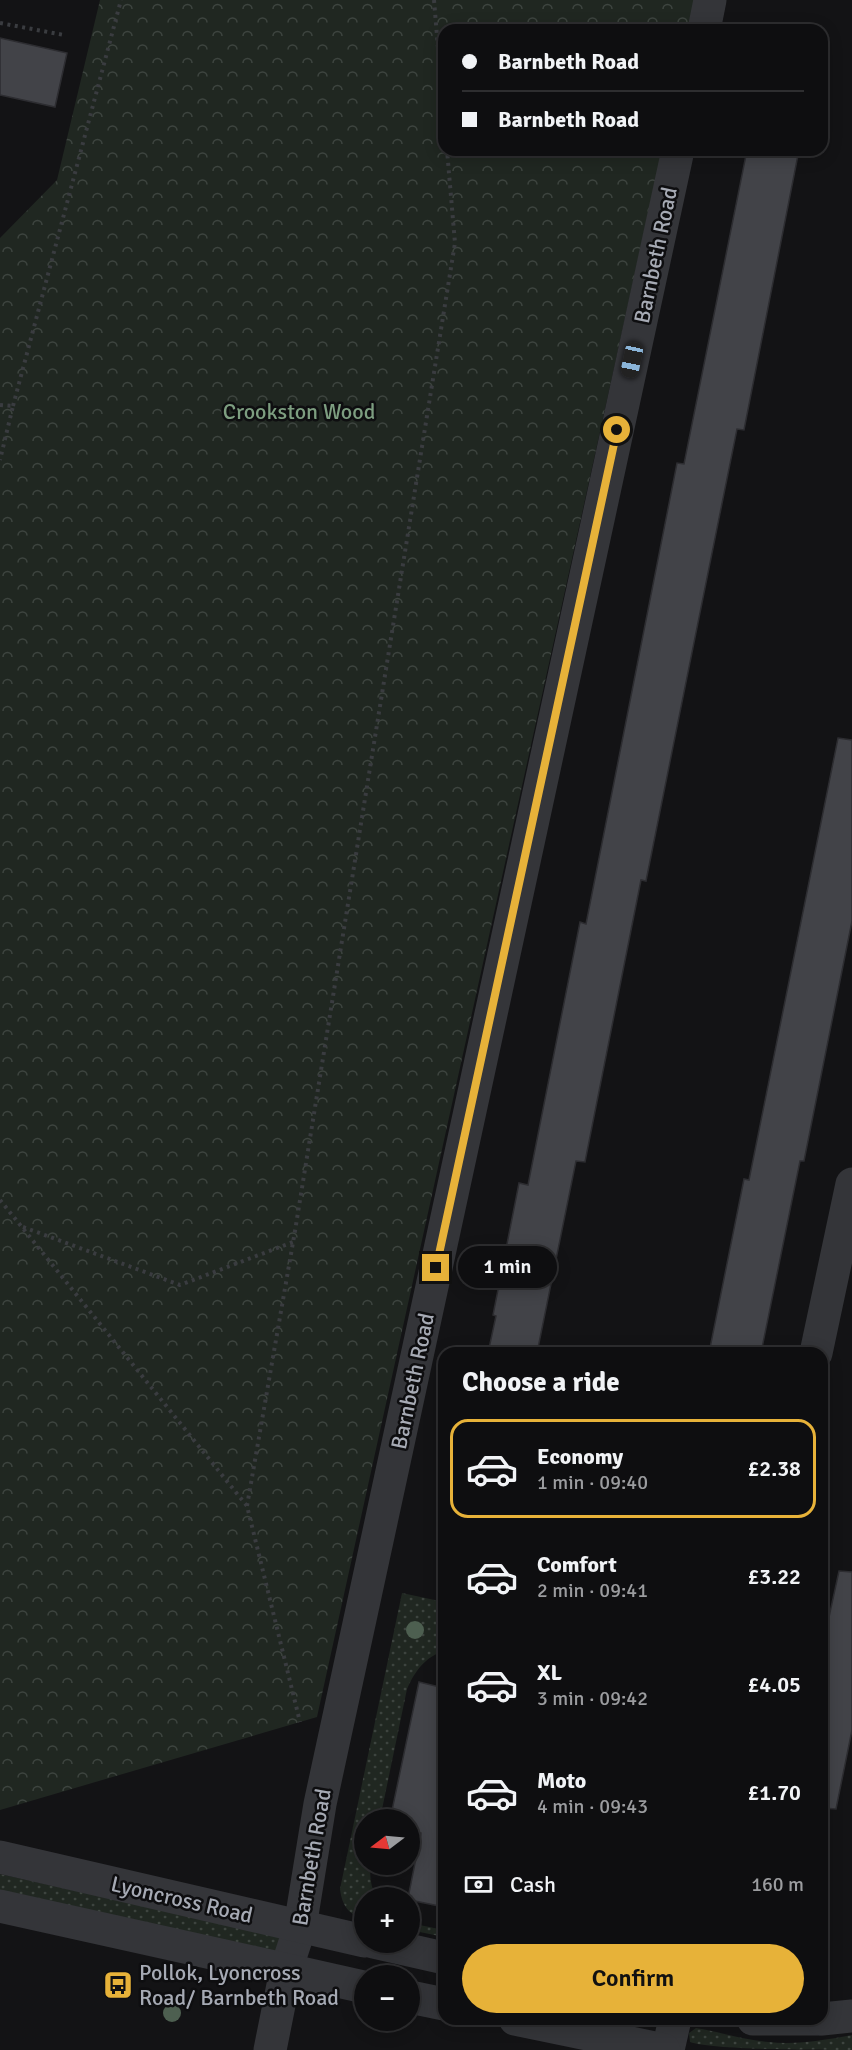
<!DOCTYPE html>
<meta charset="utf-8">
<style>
body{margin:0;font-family:Signika,sans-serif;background:#171719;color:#f1f3f6;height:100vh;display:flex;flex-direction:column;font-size:22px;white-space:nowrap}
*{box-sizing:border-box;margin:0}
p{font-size:20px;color:#9b9c9f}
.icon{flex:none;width:33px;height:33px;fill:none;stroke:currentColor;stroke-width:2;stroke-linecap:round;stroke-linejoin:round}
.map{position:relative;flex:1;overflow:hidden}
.panel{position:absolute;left:438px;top:1347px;width:390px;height:678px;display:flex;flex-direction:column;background:#0e0e10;border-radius:18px;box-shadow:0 3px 15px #0003,0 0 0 2px #2e2e30}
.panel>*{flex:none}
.hud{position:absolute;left:438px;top:24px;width:390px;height:132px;border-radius:18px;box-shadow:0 3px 15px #0003,0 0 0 2px #2e2e30;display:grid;align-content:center;height:132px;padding:0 24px;background:#0e0e10}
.needle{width:39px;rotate:254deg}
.buttons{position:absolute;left:354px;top:1809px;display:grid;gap:12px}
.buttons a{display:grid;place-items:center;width:66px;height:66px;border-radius:50%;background:#0e0e10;box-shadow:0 3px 15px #0003,0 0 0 2px #2e2e30;font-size:30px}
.end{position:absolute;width:27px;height:27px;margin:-14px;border:8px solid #e7b239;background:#111;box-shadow:0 0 0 3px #111}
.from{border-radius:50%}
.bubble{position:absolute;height:42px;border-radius:21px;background:#0e0e10;box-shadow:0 3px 15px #0003,0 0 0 2px #2e2e30;font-size:20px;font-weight:600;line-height:42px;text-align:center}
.car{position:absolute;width:18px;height:36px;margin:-18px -9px;border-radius:8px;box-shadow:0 0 4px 2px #0007;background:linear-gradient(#222 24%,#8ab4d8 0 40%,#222 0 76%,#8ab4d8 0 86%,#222 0)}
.hud b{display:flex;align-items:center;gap:21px;height:57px;font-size:22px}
.hud b+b{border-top:2px solid #2e2e30}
.hud i{width:15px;height:15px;background:#f1f3f6}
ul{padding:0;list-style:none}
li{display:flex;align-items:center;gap:18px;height:99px;margin:0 12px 9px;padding:0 12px;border:3px solid transparent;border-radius:18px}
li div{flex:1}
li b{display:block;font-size:22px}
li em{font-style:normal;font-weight:600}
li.on{border-color:#e7b239}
li>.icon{width:54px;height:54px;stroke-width:1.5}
h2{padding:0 24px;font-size:27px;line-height:72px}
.pay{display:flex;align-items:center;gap:15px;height:66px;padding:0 24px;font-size:22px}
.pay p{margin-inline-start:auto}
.cta{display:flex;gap:12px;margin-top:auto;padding:12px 24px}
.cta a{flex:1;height:69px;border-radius:36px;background:#e7b239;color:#111;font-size:24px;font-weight:600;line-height:69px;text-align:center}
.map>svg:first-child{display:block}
</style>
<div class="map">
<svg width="852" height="2050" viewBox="0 0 852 2050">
<defs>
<pattern id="grass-dots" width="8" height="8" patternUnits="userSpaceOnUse" patternTransform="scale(1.5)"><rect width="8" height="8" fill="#202721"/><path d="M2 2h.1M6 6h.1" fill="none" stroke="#3d443f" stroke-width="1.8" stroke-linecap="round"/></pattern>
<pattern id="forest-crowns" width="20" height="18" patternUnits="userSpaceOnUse" patternTransform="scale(1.5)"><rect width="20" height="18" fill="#202721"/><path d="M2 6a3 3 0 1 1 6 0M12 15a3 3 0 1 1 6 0" fill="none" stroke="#3d443f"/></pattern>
</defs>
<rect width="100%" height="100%" fill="#131315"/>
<!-- grass -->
<g fill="url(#grass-dots)">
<path d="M402 1593 444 1602V1651C425 1657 415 1671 407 1689L380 1819 364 1820V1864L371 1865C369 1876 371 1887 376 1897L364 1898V1920C349 1914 342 1906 340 1889Z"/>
<polygon points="0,1874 288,1938 287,1954 0,1891"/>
<polygon points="410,1923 444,1930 444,1937 410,1930"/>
<path d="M696 2028C720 2032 744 2040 769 2042 796 2045 825 2040 852 2035V2050C821 2050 711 2050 690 2042L689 2033Z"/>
</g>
<!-- forest -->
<polygon fill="url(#forest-crowns)" points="100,0 695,0 688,30 444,30 444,150 662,150 317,1717 0,1810 0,238 57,180"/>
<!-- building -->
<g fill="#424348" stroke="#2d2d31" stroke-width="1.5">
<polygon points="0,38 67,53 55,107 0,95"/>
<polygon points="747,150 799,150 744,430 737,429 646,881 641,880 585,1162 576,1161 537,1353 488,1353 496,1316 493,1315 519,1183 528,1185 580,922 586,924 677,463 684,464"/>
<polygon points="838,738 852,740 852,921 804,1161 800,1161 761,1353 709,1353 744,1179 749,1180"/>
<polygon points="839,1571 852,1572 852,1730 836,1809 822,1808 822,1649"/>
<polygon points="419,1682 444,1688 444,1907 410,1900 408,1898 421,1833 410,1831 410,1820 390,1820"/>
</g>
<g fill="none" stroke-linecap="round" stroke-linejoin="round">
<!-- path -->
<g stroke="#3a3c40" stroke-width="4" stroke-dasharray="3 4.5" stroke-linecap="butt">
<polyline points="434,0 444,120"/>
<polyline points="0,23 64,35"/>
<polyline points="0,405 13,406 0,460"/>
<polyline points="13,406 121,0"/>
<polyline points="0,1200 247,1506 300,1722"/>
<polyline points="23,1227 180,1285 293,1242"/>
<polyline points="247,1506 295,1231 455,243 447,150"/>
</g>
<!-- minor -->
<g stroke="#343539" stroke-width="33">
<polyline points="704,30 710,0"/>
<polyline points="816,1353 852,1184"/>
<polyline points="270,2050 286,1970 300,1927 320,1804 678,150"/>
<polyline points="668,2050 675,2019"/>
</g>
<!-- tertiary -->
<g stroke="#343539" stroke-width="33">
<polyline points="0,1857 364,1941"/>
<polyline points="0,1906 364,1987"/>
<polyline points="373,1942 444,1958"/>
<polyline points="410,1997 444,2004"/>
<polyline points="515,2019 664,2050"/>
<polyline points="753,2019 819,2019"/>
<polyline points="822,2019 852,2016"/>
</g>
</g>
<!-- trees -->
<g fill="#4d5f50">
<circle cx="415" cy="1630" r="9"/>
<circle cx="172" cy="2013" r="9"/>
</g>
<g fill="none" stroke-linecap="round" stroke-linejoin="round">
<!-- route -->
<polyline stroke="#e7b239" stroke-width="8" points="436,1268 617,430"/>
</g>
<!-- icons -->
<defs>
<g id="bus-square" transform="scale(1.5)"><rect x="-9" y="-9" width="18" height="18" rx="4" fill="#e7b239" stroke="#0e0e10"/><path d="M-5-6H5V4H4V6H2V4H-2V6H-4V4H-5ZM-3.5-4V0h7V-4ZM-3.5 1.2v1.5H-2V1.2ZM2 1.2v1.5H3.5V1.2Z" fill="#111"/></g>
</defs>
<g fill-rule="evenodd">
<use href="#bus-square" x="118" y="1985"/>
</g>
<g text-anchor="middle" stroke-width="5" stroke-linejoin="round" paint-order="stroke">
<!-- street labels -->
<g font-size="22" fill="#a6aab4" stroke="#0e0e10">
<text transform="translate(655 255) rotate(-78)" y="8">Barnbeth Road</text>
<text transform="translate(412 1381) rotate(-78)" y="8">Barnbeth Road</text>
<text transform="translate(311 1857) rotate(-80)" y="8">Barnbeth Road</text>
<text transform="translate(182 1899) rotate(13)" y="8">Lyoncross Road</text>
</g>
<!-- park labels -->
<g font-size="22" fill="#7d9e80" stroke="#0e0e10">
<text x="299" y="419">Crookston Wood</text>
</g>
<!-- poi labels -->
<g font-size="22" fill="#a6aab4" stroke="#0e0e10" text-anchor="start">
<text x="139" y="1980">Pollok, Lyoncross<tspan x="139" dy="25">Road/ Barnbeth Road</tspan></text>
</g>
</g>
</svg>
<div class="buttons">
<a><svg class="needle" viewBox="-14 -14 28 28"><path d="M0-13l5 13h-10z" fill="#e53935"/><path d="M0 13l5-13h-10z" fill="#9b9c9f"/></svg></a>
<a>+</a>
<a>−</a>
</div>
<i class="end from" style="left:617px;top:430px"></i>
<i class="end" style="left:436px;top:1268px"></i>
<div class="bubble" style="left:458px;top:1246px;width:99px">1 min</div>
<i class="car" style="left:632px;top:360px;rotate:192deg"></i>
<div class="hud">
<b><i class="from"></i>Barnbeth Road</b>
<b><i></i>Barnbeth Road</b>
</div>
<section class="panel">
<h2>Choose a ride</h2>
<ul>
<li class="on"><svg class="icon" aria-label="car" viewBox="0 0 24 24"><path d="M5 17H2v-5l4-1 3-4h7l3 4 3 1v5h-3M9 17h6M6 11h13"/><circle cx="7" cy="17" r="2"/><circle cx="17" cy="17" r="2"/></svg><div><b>Economy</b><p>1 min · 09:40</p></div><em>£2.38</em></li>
<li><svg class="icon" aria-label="car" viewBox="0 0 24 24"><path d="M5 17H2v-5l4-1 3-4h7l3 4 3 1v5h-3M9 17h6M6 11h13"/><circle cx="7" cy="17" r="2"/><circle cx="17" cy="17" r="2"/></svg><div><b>Comfort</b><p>2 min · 09:41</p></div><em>£3.22</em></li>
<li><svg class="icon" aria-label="car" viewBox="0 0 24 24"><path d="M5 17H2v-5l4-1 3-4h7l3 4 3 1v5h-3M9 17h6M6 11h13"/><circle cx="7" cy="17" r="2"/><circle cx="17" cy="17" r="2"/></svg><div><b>XL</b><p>3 min · 09:42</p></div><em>£4.05</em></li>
<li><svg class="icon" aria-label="car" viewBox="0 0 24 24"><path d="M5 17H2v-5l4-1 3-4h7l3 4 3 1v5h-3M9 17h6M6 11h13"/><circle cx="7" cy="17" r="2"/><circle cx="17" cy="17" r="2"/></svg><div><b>Moto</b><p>4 min · 09:43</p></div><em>£1.70</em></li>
</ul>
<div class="pay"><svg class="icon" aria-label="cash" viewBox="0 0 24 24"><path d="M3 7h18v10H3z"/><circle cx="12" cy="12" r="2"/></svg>Cash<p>160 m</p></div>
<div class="cta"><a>Confirm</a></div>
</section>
</div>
